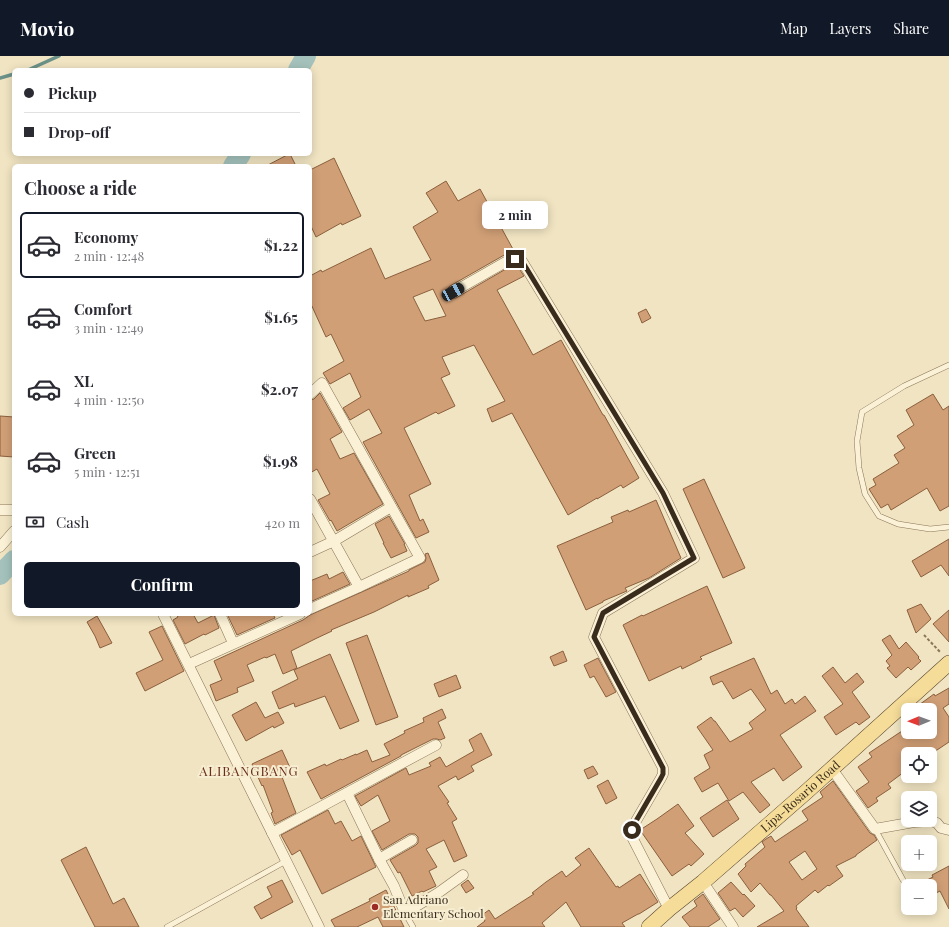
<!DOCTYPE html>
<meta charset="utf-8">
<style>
body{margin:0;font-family:"Playfair Display",serif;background:#f7f7f7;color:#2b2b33;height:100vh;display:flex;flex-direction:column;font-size:15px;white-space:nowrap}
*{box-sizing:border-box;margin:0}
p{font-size:13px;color:#7c7c81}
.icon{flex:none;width:22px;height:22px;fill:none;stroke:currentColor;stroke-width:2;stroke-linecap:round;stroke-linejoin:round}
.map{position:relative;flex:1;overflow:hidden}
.panel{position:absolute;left:12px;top:108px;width:300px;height:452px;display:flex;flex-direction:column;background:#fff;border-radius:6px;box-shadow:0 2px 10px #0003}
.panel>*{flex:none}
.banner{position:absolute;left:12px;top:12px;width:300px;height:88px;border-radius:6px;box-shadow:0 2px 10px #0003;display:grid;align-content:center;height:88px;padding:0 12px;background:#fff}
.needle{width:26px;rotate:269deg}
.fabs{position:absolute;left:901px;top:647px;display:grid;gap:8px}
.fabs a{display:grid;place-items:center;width:36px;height:36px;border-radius:6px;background:#fff;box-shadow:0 2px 10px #0003;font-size:20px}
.end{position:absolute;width:18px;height:18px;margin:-9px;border:5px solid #3a2c1d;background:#fff;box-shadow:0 0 0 2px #fff}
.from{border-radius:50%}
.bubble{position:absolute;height:28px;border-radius:6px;background:#fff;box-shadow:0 2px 10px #0003;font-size:13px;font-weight:700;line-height:28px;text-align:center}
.car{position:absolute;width:12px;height:24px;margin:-12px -6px;border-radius:5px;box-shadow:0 0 3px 1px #0007;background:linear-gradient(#222 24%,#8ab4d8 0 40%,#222 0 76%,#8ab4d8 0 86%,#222 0)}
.banner b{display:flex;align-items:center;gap:14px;height:38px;font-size:15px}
.banner b+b{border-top:1px solid #e1e1e2}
.banner i{width:10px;height:10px;background:#2b2b33}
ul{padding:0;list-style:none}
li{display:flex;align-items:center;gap:12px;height:66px;margin:0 8px 6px;padding:0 4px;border:2px solid transparent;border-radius:6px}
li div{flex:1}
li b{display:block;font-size:15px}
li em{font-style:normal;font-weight:700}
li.selected{border-color:#111827}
li>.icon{width:36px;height:36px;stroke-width:1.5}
h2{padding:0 12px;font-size:18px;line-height:48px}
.pay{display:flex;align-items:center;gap:10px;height:44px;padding:0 12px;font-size:15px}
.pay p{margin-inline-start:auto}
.cta{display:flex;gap:8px;margin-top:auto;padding:8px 12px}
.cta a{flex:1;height:46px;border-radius:6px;background:#111827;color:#fff;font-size:16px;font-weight:700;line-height:46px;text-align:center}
header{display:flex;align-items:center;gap:24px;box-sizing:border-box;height:56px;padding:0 20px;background:#111827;color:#fff}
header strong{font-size:19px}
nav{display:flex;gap:22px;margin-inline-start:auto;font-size:14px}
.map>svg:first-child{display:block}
</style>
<header>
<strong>Movio</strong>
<nav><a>Map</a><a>Layers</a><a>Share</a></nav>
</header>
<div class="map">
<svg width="949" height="871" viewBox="0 0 949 871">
<rect width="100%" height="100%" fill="#f0e4c2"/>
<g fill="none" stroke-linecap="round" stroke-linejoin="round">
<!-- stream -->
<g stroke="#6b9189" stroke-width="3.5">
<polyline points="28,14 59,0"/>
<polyline points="0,22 14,18"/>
</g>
<!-- river -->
<g stroke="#a4c2bb" stroke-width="20">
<polyline points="298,14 306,0"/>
<polyline points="233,110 241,98"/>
<polyline points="0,519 14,504"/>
</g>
</g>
<!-- building -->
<g fill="#d09f76" stroke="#8b5f3d" fill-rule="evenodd">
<polygon points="290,98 296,110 266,110 289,98"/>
<polygon points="334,102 361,160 342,169 341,167 316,181 310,168 310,114"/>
<path d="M446 125 458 145 480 133 514 195V197L506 198 450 230 448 232 447 236 448 240 453 242H456L511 210H515L518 211 524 220 497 234 533 299 561 284 603 359H604L639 422 623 432 621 429 597 443V442L568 459 512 357 492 366 487 353 505 345 474 289 442 301 450 318 441 322 455 350 438 358 436 356 404 372 431 428 409 439 420 465 423 463 429 476 416 482 363 386 382 377 369 353 350 364 343 352 361 341 350 317 330 328 323 317 344 305 331 278 326 281 310 246V220L321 214 322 216 371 192 385 223 431 204 413 171 438 156 426 137ZM433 233 446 260 425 265 413 241Z"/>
<polygon points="646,253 651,262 642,267 638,257"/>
<polygon points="320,337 342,376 330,383 340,403 354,397 383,448 337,475 331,464 330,465 318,444 330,438 317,413 310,417 310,344 314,343"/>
<polygon points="933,338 943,354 949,350 949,450 940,455 927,432 891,454 888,448 881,452 869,433 876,429 873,423 899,407 894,399 905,392 897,380 914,369 906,354"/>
<polygon points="0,360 14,361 14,401 0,400"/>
<polygon points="704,423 745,512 723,522 683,433"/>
<polygon points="656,444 681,502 649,522 625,532 627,535 603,545 603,546 586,554 557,490 613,466 611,461 628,454 629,456"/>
<polygon points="389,460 405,488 404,488 407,495 391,502 383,487 384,487 375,468"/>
<polygon points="949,483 949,520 941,509 921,521 912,505"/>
<polygon points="428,497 439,524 428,530 429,532 408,541 408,539 374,556 331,574 332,575 317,582 291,595 297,612 283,618 275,598 266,602 265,601 247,609 254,625 237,632 238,636 216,645 210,629 222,624 214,605 279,575 303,564 310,559 409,515 409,514 425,506 426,502 425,498"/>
<polygon points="343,516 350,528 310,546 310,525 327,518 329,523"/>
<polygon points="707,530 732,587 700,601 702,603 682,613 681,610 649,625 623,569 642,559 643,560"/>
<polygon points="921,548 931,563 916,577 907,554"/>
<polygon points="949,554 949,586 933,568"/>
<polygon points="176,558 193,558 198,567 214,559 219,572 205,579 204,578 185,588 173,564 178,561"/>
<polygon points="227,558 273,558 275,562 237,579"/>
<polygon points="97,560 112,587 100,592 95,580 87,566"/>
<polygon points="162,570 184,615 145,635 136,617 163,604 149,576"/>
<polygon points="367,579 398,661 376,669 346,587"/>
<polygon points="890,579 899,593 906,586 919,601 918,602 921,605 911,614 908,611 896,622 887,612 890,610 886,605 892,599 882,584"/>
<polygon points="563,595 567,605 554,610 550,601"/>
<polygon points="330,598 359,665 340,673 325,640 295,651 294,647 279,653 272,636 298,623 294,614"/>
<polygon points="598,602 616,636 606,641 594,620 590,622 584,609"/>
<polygon points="754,602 771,638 777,634 785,648 792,643 795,648 805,640 816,655 780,679 802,711 783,725 774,712 751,726 770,749 760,757 743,736 729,745 718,727 702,736 694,722 710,712 704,699 713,694 697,671 711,661 714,665 715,665 730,686 753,673 749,667 766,654 751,633 733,643 722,625 713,629 710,621"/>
<polygon points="833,611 845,627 857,617 864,626 852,636 870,661 859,669 856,666 836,679 824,661 843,648 822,620"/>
<polygon points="456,619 461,632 439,641 434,628"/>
<polygon points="949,632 949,648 943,652 949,661 949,686 931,698 908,698 908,713 888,728 891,732 876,742 878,745 868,752 856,735 869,726 858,711 872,701 869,697 908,671 908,676 930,676 930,654 912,654 934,638 935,640"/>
<polygon points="256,646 265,662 278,656 284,667 274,672 273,670 246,685 232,659"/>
<polygon points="442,653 446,662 438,666 445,682 440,684 437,683 433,683 401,699 401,700 321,743 307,716 325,708 326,710 341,703 342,704 356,698 356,699 367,694 372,706 390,699 384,688 405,677 404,675 424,666 423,662"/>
<polygon points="481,677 492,699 471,710 474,715 458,724 456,720 438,730 449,746 447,747 457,763 452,766 467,800 454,806 444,784 426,793 437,811 429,815 436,830 423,836 422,835 412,840 400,816 398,817 390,804 416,789 418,787 418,781 415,778 409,778 382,794 372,775 390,765 378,739 361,750 355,740 406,712 409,719 431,710 429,707 440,701 446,711 474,695 469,684"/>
<polygon points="282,694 292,716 282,721 296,757 275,768 271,757 273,756 263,729 262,730 252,708"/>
<polygon points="593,710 598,718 588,723 584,714"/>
<polygon points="608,724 617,742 606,748 597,730"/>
<path d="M833 725 870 777 874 779 877 784 856 799V800L836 810 843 820 829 830 828 829 818 837 815 834 796 850 797 852 796 853 809 871H757L784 855 771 839H770L760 827 751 836 738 818 746 810 745 808 765 791 762 786 766 783 771 780 775 786 808 764 802 755 823 741 820 736ZM805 795 817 813 802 824 789 806Z"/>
<polygon points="727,744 739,763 713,781 700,762"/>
<polygon points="678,748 694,770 685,777 704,798 691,810 689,808 672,820 640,774 657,763"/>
<polygon points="328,754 335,768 341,765 352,785 361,780 376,811 322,838 300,794 292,799 281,779"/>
<polygon points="86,791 113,848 124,842 139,871 95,871 61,804"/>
<polygon points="589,792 616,831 618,830 619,832 640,818 658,846 639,858 638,858 622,867 625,871 581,871 566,846 542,867 545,871 477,871 485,865 482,859 489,854 495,863 534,838 532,837 546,826 562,815 566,821 581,809 575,802"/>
<polygon points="949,810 949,853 940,835 930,840 930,830 915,830 933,821 932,819"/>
<polygon points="282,824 293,846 261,863 254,851 272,841 267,831"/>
<polygon points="468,824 474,832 466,837 461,829"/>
<polygon points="731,826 743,839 744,838 755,850 743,861 735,852 730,855 718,837"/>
<polygon points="386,834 404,871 383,871 378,861 357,871 335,871 331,864 370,845 369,843"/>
<polygon points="703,838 720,863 708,871 690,871 682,861 697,850 694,845"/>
</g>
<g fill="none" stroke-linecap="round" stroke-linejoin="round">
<!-- service casing -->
<g stroke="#8b7558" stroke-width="6">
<g id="service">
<polyline points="949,309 904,330 862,356 857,385 859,412 865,438 879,460 898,468 930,473 949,471"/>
<polyline points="875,773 903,824"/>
<polyline points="405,857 413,871"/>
<polyline points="167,871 286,805"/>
</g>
</g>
<!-- minor casing -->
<g stroke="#8b7558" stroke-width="11">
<g id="minor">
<polyline points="453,236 509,204 515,203 522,205 663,437 694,502 603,557 594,581 663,712 663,718 661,722 636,765 632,773 632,781 669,853"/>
<polyline points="310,338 322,327 420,502 359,531 310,553"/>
<polyline points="310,443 359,531"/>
<polyline points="0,454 14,454"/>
<polyline points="0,491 14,475"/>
<polyline points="310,496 334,485 391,451"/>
<polyline points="163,558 319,871"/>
<polyline points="220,558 233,587"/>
<polyline points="189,608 300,558"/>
<polyline points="832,713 875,773 914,766 931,765 937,767 941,772 949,774"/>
<polyline points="347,737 379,803 394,830 405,857 438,837 463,819"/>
<polyline points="272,777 436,689"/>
<polyline points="379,803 412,784"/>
<polyline points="703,826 733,871"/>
</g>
</g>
<!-- primary casing -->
<g stroke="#58432d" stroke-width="16">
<g id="primary">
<path id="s1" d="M649 871 669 853 703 826 805 737 949 607"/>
</g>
</g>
<!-- path -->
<polyline stroke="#8b7558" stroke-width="2" stroke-dasharray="3 2" stroke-linecap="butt" points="924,579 941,597"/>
<!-- service -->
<use href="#service" stroke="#faf1d6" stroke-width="5"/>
<!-- minor -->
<use href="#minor" stroke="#faf1d6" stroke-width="10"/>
<!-- primary -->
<use href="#primary" stroke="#f5dc98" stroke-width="15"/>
</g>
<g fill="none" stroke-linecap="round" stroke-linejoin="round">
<!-- route -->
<polyline stroke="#3a2c1d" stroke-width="5" points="515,203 522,205 663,437 694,502 603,557 594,581 663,712 663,718 661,722 636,765 632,774"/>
</g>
<!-- markers -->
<circle fill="#9d2925" stroke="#f7eed2" stroke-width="1.5" cx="375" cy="851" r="4"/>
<g text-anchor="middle" stroke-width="4" stroke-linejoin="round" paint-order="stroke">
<!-- street labels -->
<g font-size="12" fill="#3a2c1d" stroke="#f7eed2">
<text dy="4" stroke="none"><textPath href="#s1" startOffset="200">Lipa-Rosario Road</textPath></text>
</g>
<!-- poi labels -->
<g font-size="12" fill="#3a2c1d" stroke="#f7eed2" text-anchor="start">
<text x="383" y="848">San Adriano<tspan x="383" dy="14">Elementary School</tspan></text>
</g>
<!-- neighbourhood labels -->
<g font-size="13" letter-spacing="1" fill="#692e1a" stroke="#f7eed2">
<text x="249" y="720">ALIBANGBANG</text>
</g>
</g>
</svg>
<div class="fabs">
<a><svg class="needle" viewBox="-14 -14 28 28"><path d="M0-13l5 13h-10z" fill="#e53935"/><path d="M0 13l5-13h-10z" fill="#7c7c81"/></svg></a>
<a><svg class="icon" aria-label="locate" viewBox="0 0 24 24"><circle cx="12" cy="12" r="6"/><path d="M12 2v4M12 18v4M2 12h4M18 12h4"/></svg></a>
<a><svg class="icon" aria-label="layers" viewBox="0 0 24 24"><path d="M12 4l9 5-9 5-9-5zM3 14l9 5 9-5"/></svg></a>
<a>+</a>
<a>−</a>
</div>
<i class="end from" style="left:632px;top:774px"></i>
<i class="end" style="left:515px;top:203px"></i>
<div class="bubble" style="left:482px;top:145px;width:66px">2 min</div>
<i class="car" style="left:453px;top:236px;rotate:61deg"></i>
<div class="banner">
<b><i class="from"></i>Pickup</b>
<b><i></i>Drop-off</b>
</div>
<section class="panel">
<h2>Choose a ride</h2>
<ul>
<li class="selected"><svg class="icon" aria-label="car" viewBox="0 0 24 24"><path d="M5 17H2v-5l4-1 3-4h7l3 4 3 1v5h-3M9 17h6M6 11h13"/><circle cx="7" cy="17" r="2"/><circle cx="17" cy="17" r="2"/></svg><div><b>Economy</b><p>2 min · 12:48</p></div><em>$1.22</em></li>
<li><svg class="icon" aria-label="car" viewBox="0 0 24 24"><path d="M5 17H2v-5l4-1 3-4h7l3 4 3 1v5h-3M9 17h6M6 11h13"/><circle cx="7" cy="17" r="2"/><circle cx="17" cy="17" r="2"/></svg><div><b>Comfort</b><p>3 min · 12:49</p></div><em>$1.65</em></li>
<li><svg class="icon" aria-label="car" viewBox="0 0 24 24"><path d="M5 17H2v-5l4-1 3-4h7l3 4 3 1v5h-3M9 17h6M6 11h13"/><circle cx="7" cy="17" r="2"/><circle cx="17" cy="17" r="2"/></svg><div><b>XL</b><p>4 min · 12:50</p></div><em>$2.07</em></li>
<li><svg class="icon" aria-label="car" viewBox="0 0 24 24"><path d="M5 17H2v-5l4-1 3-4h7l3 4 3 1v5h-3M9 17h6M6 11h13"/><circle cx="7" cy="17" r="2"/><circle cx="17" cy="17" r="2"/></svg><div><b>Green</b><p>5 min · 12:51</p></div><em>$1.98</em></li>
</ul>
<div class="pay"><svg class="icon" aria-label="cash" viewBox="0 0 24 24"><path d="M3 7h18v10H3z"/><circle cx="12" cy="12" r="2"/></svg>Cash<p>420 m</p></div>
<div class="cta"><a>Confirm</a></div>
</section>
</div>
